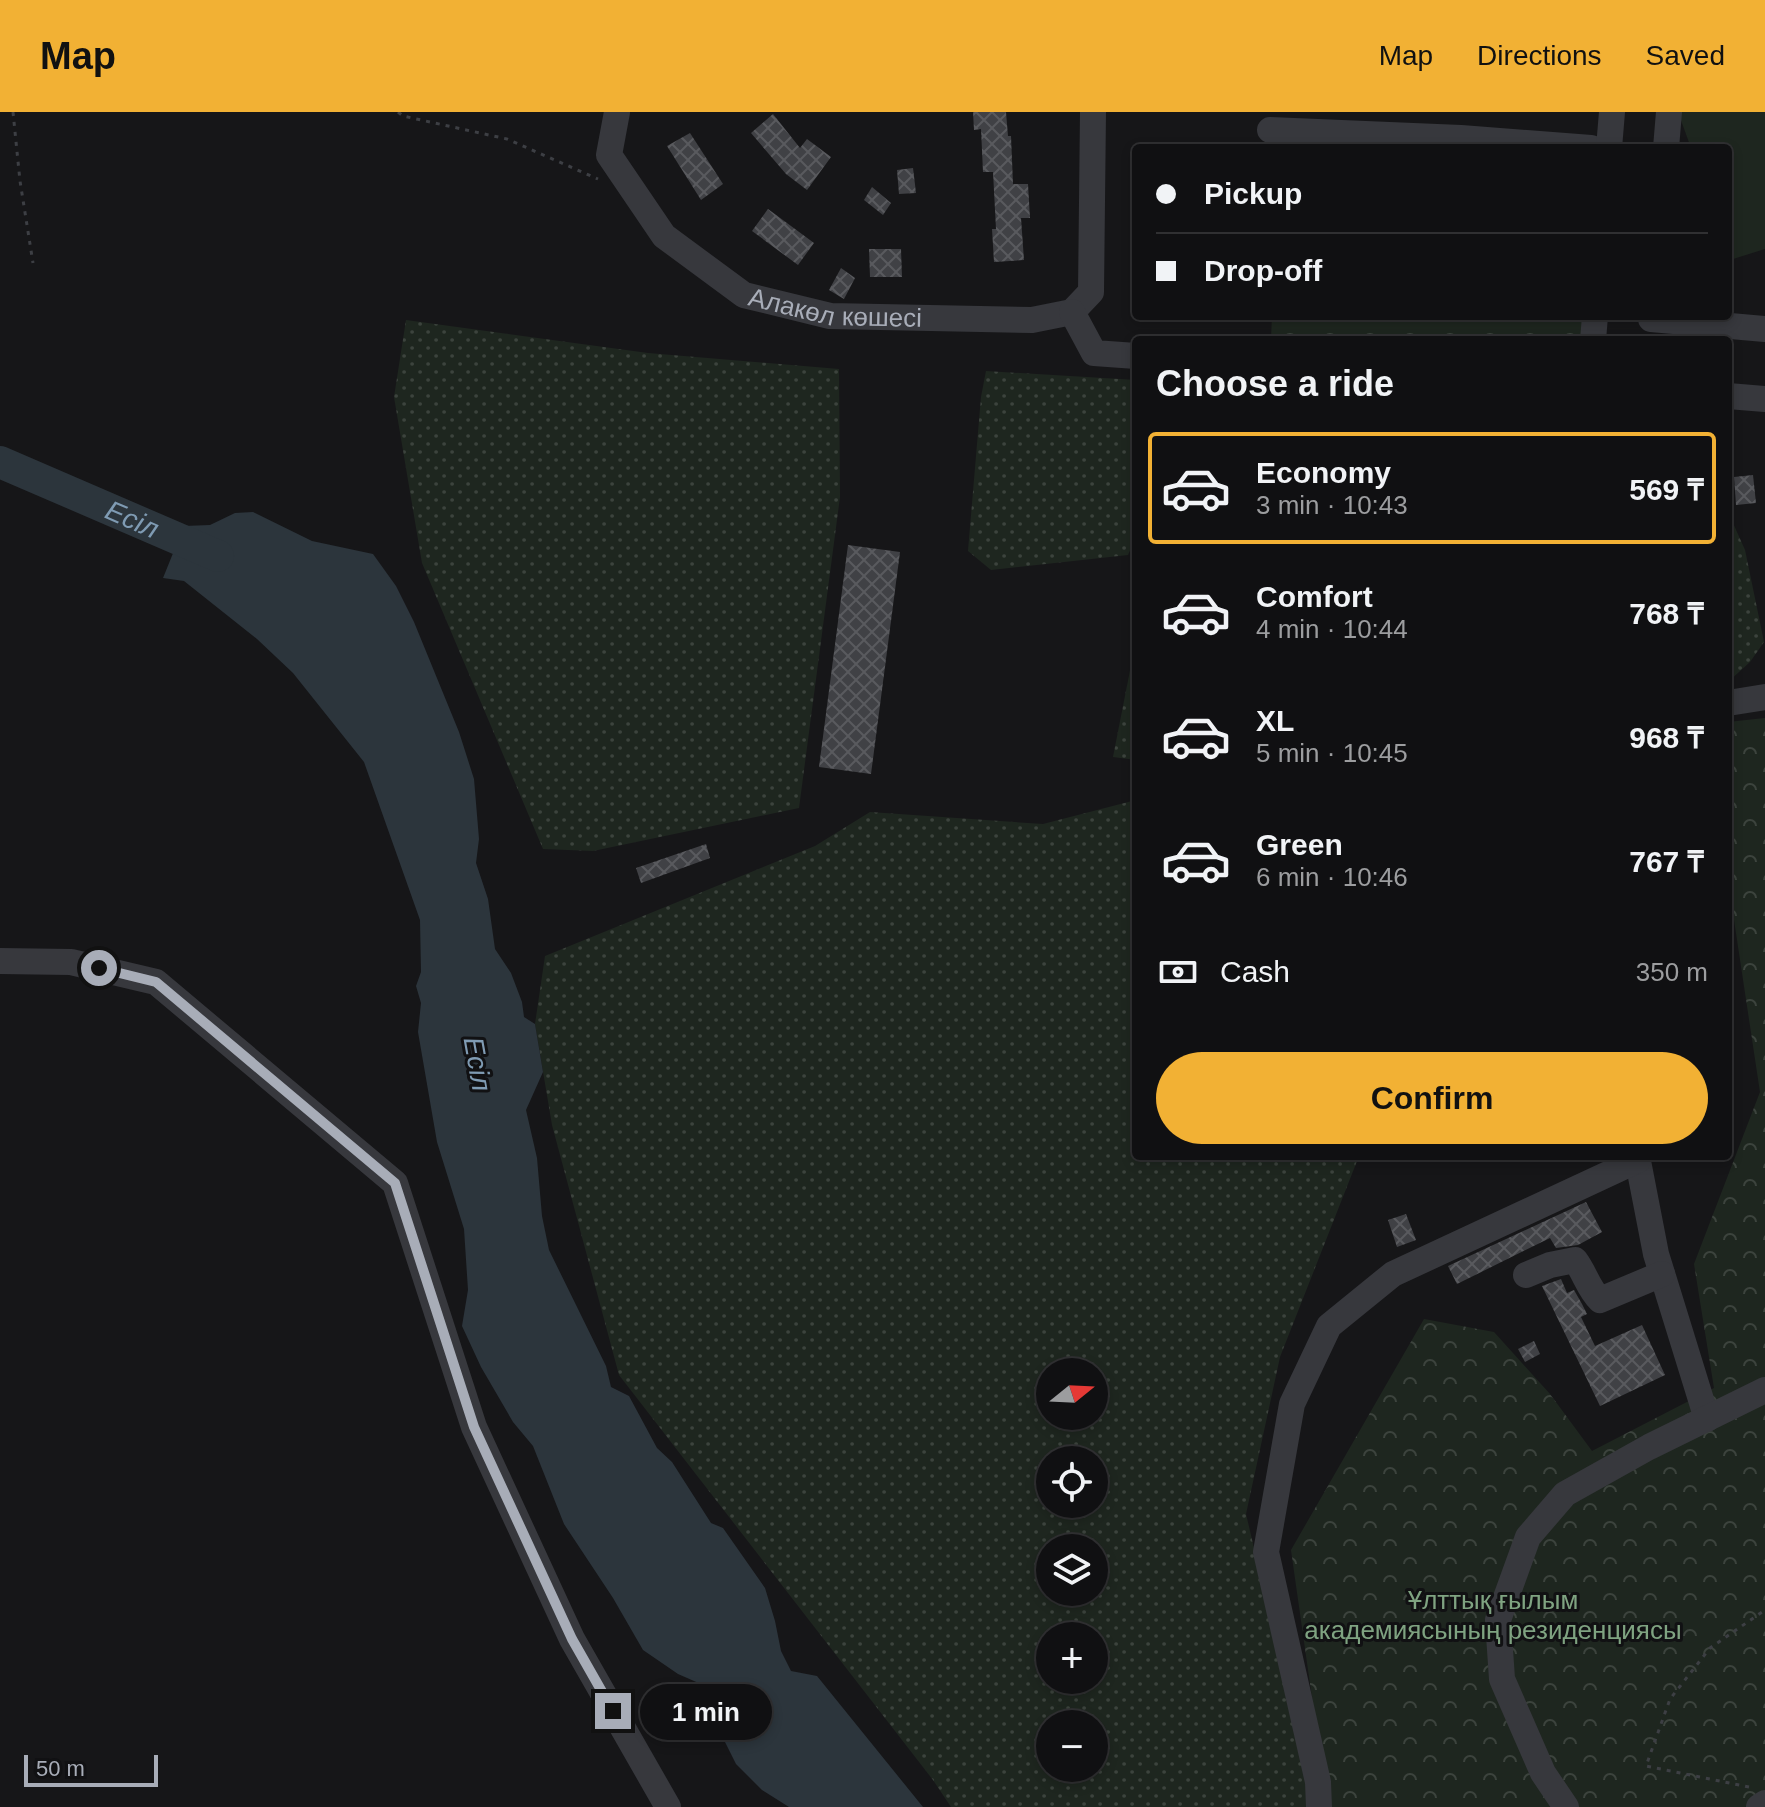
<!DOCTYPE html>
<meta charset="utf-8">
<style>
body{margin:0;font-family:Helvetica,sans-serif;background:#19191b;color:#f1f3f6;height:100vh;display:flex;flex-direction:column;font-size:30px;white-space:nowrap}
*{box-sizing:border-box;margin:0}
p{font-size:26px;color:#9c9d9f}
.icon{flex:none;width:44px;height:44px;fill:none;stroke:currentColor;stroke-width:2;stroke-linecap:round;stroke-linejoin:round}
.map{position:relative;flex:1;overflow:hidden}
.details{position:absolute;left:1132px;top:224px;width:600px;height:824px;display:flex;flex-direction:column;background:#101012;border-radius:8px;box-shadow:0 4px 12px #0003,0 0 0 2px #303032}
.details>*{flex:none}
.guide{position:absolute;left:1132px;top:32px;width:600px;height:176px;border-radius:8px;box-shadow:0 4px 12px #0003,0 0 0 2px #303032;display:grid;align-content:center;height:176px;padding:0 24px;background:#101012}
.needle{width:52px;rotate:72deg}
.controls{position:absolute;left:1036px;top:1246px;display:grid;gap:16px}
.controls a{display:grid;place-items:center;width:72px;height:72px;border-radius:50%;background:#101012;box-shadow:0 4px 12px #0003,0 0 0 2px #303032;font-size:40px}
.scale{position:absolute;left:24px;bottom:20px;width:134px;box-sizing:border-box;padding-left:8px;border:4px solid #a8adb8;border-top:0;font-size:22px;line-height:28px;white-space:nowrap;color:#a8adb8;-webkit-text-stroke:6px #111113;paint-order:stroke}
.end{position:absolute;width:36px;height:36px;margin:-18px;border:10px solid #a8adb8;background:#111;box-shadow:0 0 0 4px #111}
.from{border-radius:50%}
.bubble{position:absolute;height:56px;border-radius:28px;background:#101012;box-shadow:0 4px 12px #0003,0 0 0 2px #303032;font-size:26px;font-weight:700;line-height:56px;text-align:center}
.guide b{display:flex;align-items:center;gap:28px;height:76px;font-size:30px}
.guide b+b{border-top:2px solid #303032}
.guide i{width:20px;height:20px;background:#f1f3f6}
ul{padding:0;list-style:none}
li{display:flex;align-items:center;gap:24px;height:112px;margin:0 16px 12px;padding:0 8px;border:4px solid transparent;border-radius:8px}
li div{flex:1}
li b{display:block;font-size:30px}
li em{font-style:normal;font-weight:700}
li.on{border-color:#f2b134}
li>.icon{width:72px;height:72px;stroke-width:1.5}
h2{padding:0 24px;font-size:36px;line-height:96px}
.pay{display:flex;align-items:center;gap:20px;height:88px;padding:0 24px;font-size:30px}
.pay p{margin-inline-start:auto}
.cta{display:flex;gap:16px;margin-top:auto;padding:16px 24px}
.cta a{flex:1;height:92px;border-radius:48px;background:#f2b134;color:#111;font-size:32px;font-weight:700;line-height:92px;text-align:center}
header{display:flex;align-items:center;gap:48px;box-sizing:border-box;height:112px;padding:0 40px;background:#f2b134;color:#111}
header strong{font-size:38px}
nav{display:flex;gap:44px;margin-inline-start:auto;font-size:28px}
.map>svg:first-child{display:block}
</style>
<header>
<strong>Map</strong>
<nav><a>Map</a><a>Directions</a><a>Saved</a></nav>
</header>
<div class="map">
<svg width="1765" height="1695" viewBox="0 0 1765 1695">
<defs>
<pattern id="grass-dots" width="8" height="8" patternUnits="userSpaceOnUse" patternTransform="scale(2)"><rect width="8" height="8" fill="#1e261f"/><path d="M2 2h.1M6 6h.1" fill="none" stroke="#3c433d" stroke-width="1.8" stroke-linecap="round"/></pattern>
<pattern id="park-crowns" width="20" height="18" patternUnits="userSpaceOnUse" patternTransform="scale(2)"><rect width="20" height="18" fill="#1e261f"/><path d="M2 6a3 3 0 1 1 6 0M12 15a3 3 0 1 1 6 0" fill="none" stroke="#3c433d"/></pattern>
<pattern id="building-cross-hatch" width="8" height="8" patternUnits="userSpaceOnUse" patternTransform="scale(2)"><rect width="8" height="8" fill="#404145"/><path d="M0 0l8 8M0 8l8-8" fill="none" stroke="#595a5e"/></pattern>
</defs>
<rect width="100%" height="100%" fill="#161618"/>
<!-- grass -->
<g fill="url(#grass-dots)" fill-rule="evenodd">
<polygon points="406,208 648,241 839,257 840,385 799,696 593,739 543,737 422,451 394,285"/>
<polygon points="986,259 1136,268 1136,424 1128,443 991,458 968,439 981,285"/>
<polygon points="1728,400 1745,438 1764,530 1750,550 1728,570"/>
<polygon points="1136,528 1136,648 1113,645"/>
<path d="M1136 688V1044H1359L1280 1245 1246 1402 1311 1678 1312 1695H951L933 1668 619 1263 552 1013 535 912 545 844 815 734 870 700 1043 712ZM1050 1260H1094V1304H1050ZM1050 1348H1094V1392H1050ZM1050 1436H1094V1480H1050ZM1050 1524H1094V1568H1050ZM1050 1612H1094V1656H1050Z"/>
</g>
<!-- park -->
<g fill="url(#park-crowns)">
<polygon points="1280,28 1477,36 1280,36"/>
<polygon points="1272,204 1585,204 1583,228 1271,228"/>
<polygon points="1765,606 1765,1695 1326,1695 1324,1670 1291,1438 1424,1207 1494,1220 1550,1282 1592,1339 1714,1276 1694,1152 1760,980 1728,768 1728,610"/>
</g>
<!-- pitch -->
<polygon fill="#1e261f" points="1678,0 1765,0 1765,137 1730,148 1728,36 1691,36"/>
<!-- water -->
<polygon fill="#2c353c" points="253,400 312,429 373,442 396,474 414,510 459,620 474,667 479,727 476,751 488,787 495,837 511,861 522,890 524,905 535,912 543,960 526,998 537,1046 542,1104 549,1138 606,1254 611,1275 629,1284 657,1336 672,1350 711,1411 723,1416 765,1476 775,1509 781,1539 791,1559 817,1564 923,1695 789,1695 762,1678 736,1652 723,1626 720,1601 710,1576 678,1562 643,1538 613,1486 564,1412 533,1334 513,1310 481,1255 462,1214 468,1178 464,1117 437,1030 418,920 421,891 416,874 421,860 420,808 364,650 293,561 257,527 184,469 163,466 184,414 210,413 235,401"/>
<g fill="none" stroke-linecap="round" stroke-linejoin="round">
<!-- river -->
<path stroke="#2c353c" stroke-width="32" id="s1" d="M0 350 218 444"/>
</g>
<!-- building -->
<g fill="url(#building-cross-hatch)">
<polygon points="973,0 1006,0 1008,24 1011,24 1013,72 1028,72 1030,106 1021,106 1024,148 994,150 992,117 996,117 993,60 983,60 981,17 974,18"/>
<polygon points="773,2 800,36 807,27 831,45 807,78 786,62 751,21"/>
<polygon points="690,21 723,72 701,88 667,34"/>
<polygon points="913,56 916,81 899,82 897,58"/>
<polygon points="872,75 891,91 883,103 864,88"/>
<polygon points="768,97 814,131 798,153 752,119"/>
<polygon points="869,137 901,137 902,165 870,165"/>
<polygon points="841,156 855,166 844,187 829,178"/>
<polygon points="1753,363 1756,391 1736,393 1734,365"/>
<polygon points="848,433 900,440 871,662 819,655"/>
<polygon points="706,732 710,746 641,771 636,756"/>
<polygon points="1586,1090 1602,1120 1578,1133 1556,1136 1550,1126 1457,1172 1448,1154"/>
<polygon points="1406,1102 1416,1128 1397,1135 1388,1108"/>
<polygon points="1561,1167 1567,1181 1574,1178 1582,1192 1587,1202 1581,1205 1595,1234 1642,1213 1665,1263 1600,1294 1542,1174"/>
<polygon points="1534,1229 1540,1242 1525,1250 1518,1237"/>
</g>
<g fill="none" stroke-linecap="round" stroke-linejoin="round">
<!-- path -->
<g stroke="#3d3f44" stroke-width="3" stroke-dasharray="4 6" stroke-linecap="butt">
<polyline points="13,0 20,69 33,151"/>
<polyline points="398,0 403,4 507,27 598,67"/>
<polyline points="1749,1675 1646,1654 1670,1587 1710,1536 1765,1498"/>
</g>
<!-- minor -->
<g stroke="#37383d" stroke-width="26">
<path id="s2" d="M617 0 609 43 664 124 744 183 830 204 1032 208 1072 200"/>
<polyline points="1270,18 1461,26 1591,36"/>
<polyline points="1609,36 1612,0"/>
<polyline points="1666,36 1669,0"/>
<polyline points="1072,200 1091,180 1093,0"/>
<polyline points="1072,200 1094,241 1136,244"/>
<polyline points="1651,204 1651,207 1765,217"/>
<polyline points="1593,228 1595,204"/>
<polyline points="1728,284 1765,287"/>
<polyline points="1728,591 1765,585"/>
<polyline points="0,849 71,850 156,870 395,1071 474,1315 572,1527 668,1695"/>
<polyline points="1637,1044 1656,1142 1707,1307"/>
<path d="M1526 1163 1550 1153 1575 1148C1585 1161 1588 1176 1600 1188L1662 1162"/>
<polyline points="1319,1695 1318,1670 1266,1440 1292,1292 1329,1214 1393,1162 1638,1048"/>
<polyline points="1566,1695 1543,1661 1502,1567 1498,1508 1528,1425 1565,1382 1649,1335 1765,1278"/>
<polyline points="1759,1695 1765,1691"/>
</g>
</g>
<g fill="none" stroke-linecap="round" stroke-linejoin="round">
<!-- route -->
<polyline stroke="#a8adb8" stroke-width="10" points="99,856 156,870 395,1071 474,1315 572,1527 613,1599"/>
</g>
<g text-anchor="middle" stroke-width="6" stroke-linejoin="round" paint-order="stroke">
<!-- street labels -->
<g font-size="26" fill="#a8adb8" stroke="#111113">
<text dy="9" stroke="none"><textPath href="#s2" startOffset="334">Алакөл көшесі</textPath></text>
</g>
<!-- park labels -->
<g font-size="26" fill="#7fa381" stroke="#111113">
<text x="1493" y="1497">Ұлттық ғылым<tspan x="1493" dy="30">академиясының резиденциясы</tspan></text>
</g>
<!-- water labels -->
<g font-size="28" font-style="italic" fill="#7f9bb3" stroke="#111113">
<text dy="10" stroke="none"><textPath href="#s1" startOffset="144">Есіл</textPath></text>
<text transform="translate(478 952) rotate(80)" y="10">Есіл</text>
</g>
</g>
</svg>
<div class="controls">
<a><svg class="needle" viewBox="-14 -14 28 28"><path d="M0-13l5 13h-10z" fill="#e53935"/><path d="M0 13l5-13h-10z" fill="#9c9d9f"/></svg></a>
<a><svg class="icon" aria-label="locate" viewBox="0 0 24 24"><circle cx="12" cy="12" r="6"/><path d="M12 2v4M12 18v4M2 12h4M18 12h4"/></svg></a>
<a><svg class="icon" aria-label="layers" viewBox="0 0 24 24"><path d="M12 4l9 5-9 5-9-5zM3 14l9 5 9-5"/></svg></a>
<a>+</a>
<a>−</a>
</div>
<div class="scale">50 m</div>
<i class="end from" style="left:99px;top:856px"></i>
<i class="end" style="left:613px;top:1599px"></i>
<div class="bubble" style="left:640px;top:1572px;width:132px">1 min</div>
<div class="guide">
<b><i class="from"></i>Pickup</b>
<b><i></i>Drop-off</b>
</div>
<section class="details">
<h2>Choose a ride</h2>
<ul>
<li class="on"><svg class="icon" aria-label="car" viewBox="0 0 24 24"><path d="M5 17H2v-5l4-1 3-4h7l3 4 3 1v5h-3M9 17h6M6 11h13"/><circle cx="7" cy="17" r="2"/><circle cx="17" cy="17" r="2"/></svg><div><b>Economy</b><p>3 min · 10:43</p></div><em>569 ₸</em></li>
<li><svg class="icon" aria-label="car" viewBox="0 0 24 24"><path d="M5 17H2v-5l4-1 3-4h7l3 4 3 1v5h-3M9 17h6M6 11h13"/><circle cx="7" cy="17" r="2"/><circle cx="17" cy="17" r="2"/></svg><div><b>Comfort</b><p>4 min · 10:44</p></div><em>768 ₸</em></li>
<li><svg class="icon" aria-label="car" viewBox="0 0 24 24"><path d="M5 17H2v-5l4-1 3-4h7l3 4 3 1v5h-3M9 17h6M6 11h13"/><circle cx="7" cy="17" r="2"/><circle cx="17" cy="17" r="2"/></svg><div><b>XL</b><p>5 min · 10:45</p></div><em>968 ₸</em></li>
<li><svg class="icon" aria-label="car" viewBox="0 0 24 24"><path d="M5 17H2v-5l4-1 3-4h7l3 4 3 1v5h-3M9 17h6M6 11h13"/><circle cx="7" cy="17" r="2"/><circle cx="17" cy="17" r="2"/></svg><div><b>Green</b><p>6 min · 10:46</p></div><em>767 ₸</em></li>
</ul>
<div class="pay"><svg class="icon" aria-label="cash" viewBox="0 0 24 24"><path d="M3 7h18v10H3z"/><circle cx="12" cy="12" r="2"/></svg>Cash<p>350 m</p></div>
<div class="cta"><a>Confirm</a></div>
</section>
</div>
